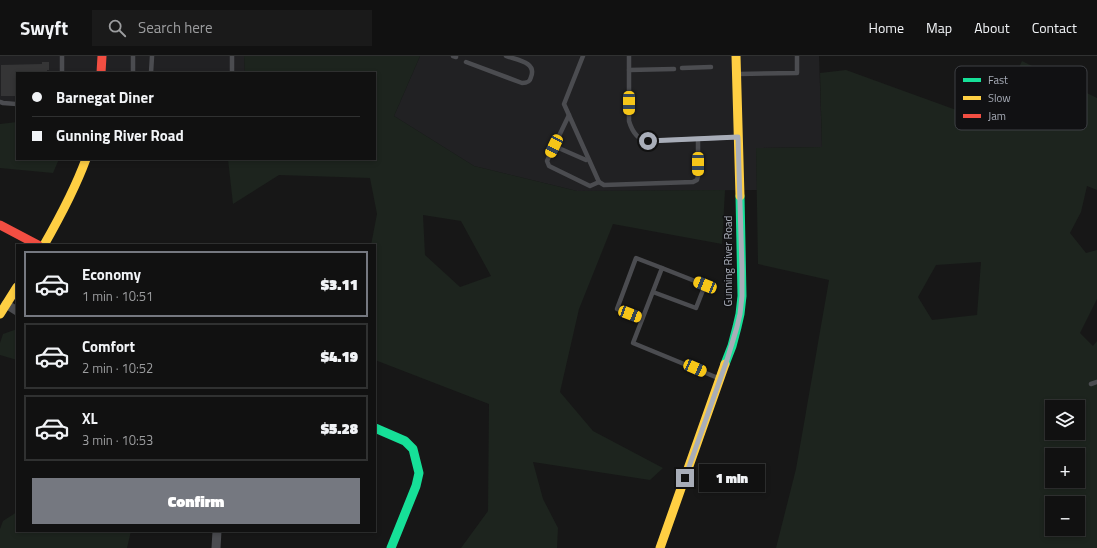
<!DOCTYPE html>
<meta charset="utf-8">
<style>
body{margin:0;font-family:"Titillium Web",sans-serif;background:#1a1a1a;color:#f1f3f6;height:100vh;display:flex;flex-direction:column;font-size:15px;white-space:nowrap}
*{box-sizing:border-box;margin:0}
p{font-size:13px;color:#9c9d9f}
.icon{flex:none;width:22px;height:22px;fill:none;stroke:currentColor;stroke-width:2;stroke-linecap:round;stroke-linejoin:round}
.map{position:relative;flex:1;overflow:hidden}
.drawer{position:absolute;left:16px;top:188px;width:360px;height:288px;display:flex;flex-direction:column;background:#111;border-radius:0px;box-shadow:0 2px 6px #0003,0 0 0 1px #303131}
.drawer>*{flex:none}
.hud{position:absolute;left:16px;top:16px;width:360px;height:88px;border-radius:0px;box-shadow:0 2px 6px #0003,0 0 0 1px #303131;display:grid;align-content:center;height:88px;padding:0 16px;background:#111}
.controls{position:absolute;left:1045px;top:344px;display:grid;gap:8px}
.controls a{display:grid;place-items:center;width:40px;height:40px;border-radius:0px;background:#111;box-shadow:0 2px 6px #0003,0 0 0 1px #303131;font-size:20px}
.end{position:absolute;width:18px;height:18px;margin:-9px;border:5px solid #a8adb8;background:#111;box-shadow:0 0 0 2px #111}
.from{border-radius:50%}
.bubble{position:absolute;height:28px;border-radius:0px;background:#111;box-shadow:0 2px 6px #0003,0 0 0 1px #303131;font-size:13px;font-weight:800;line-height:28px;text-align:center}
.car{position:absolute;width:12px;height:24px;margin:-12px -6px;border-radius:5px;box-shadow:0 0 3px 1px #0007;background:linear-gradient(#f5c518 24%,#345 0 40%,#f5c518 0 76%,#345 0 86%,#f5c518 0)}
.hud b{display:flex;align-items:center;gap:14px;height:38px;font-size:15px}
.hud b+b{border-top:1px solid #303131}
.hud i{width:10px;height:10px;background:#f1f3f6}
ul{padding:7px 0 0;list-style:none}
li{display:flex;align-items:center;gap:12px;height:66px;margin:0 8px 6px;padding:0 8px;border:2px solid #303131;border-radius:0px}
li div{flex:1}
li b{display:block;font-size:15px}
li em{font-style:normal;font-weight:800}
li.selected{border-color:#757880}
li>.icon{width:36px;height:36px;stroke-width:1.5}
.primary-button{display:flex;gap:8px;margin-top:auto;padding:8px 16px}
.primary-button a{flex:1;height:46px;border-radius:0px;background:#757880;color:#fff;font-size:16px;font-weight:800;line-height:46px;text-align:center}
header{display:flex;align-items:center;gap:24px;box-sizing:border-box;height:56px;padding:0 20px;background:#111;border-bottom:1px solid #303131}
header strong{font-size:19px}
nav{display:flex;gap:22px;margin-inline-start:auto;font-size:14px}
.search{width:280px;height:36px;background:#1a1a1a;display:flex;align-items:center;gap:10px;box-sizing:border-box;padding:0 14px;border-radius:0px;color:#9c9d9f;font-size:15px}
.map>svg:first-child{display:block}
</style>
<header>
<strong>Swyft</strong>
<div class="search"><svg class="icon" aria-label="search" viewBox="0 0 24 24"><circle cx="10" cy="10" r="6"/><path d="M15 15l6 6"/></svg>Search here</div>
<nav><a>Home</a><a>Map</a><a>About</a><a>Contact</a></nav>
</header>
<div class="map">
<svg width="1097" height="492" viewBox="0 0 1097 492">
<rect width="100%" height="100%" fill="#171717"/>
<!-- built -->
<g fill="#212123">
<polygon points="0,0 244,0 245,17 17,17 17,45 0,46"/>
<polygon points="420,0 819,0 822,91 756,92 757,134 577,135 474,110 394,60"/>
</g>
<!-- green -->
<g fill="#1d241e" fill-rule="evenodd">
<path d="M244 0H420L394 60 474 110 577 135 725 134 722 188 613 168 579 253 560 336 593 375 663 412 650 424 533 406 543 443 558 472 557 492H461L488 455 489 348 375 304V189H371L377 158 370 122 279 119 233 148 228 103H375V17H245ZM423 159 461 165 491 220 460 231 425 199Z"/>
<path d="M1022 5 1097 42V134L1087 130 1081 156 1070 177 1086 197 1097 194V243L1080 277 1093 290 1097 285V492H776L796 413 829 224 758 208 756 92 822 91 820 17 846 14 992 67ZM981 206 977 259 932 264 918 241 936 209ZM1052 351H1078V377H1052ZM1052 399H1078V425H1052ZM1052 447H1078V473H1052Z"/>
<polygon points="17,66 17,103 59,103 53,117 0,112 0,68"/>
<polygon points="17,273 17,304 0,299 0,287 3,278"/>
<polygon points="17,456 17,475 131,475 127,492 0,492 0,473 3,465"/>
</g>
<!-- building -->
<polygon fill="#353536" points="42,6 49,6 49,14 47,14 47,17 17,17 17,40 1,40 1,9 42,8"/>
<g fill="none" stroke-linecap="round" stroke-linejoin="round">
<!-- lane -->
<g stroke="#4b4c50" stroke-width="4.5">
<polyline points="133,0 133,17"/>
<polyline points="453,0 456,1"/>
<polyline points="583,0 564,48 599,126 604,129 693,126 697,124 698,120 698,83"/>
<path d="M629 0V65C632 75 637 84 648 85L736 81"/>
<path d="M466 6 522 27C527 27 530 26 531 21 537 6 517 4 506 0"/>
<polyline points="682,12 711,11"/>
<polyline points="629,14 674,13"/>
<polyline points="62,17 62,0"/>
<polyline points="151,17 152,0"/>
<polyline points="232,17 232,0"/>
<polyline points="738,18 797,17 797,0"/>
<polyline points="0,46 3,47 17,48"/>
<polyline points="569,59 547,105 549,110 590,130 599,126"/>
<polyline points="554,90 586,104 588,103"/>
<polyline points="653,236 696,252 705,229 662,212 633,287 718,322"/>
<polyline points="642,263 617,253 636,202 662,212"/>
<polyline points="1091,328 1097,326"/>
</g>
<!-- street -->
<g stroke="#4b4c50" stroke-width="9">
<polyline points="6,248 17,255"/>
<polyline points="216,492 217,475"/>
</g>
<!-- fast -->
<g stroke="#16e098" stroke-width="9">
<polyline points="725,308 732,290 737,271 740,258 742,240 740,140"/>
<polyline points="375,372 405,385 413,393 419,417 416,430 391,492"/>
</g>
<!-- slow -->
<g stroke="#ffcf43" stroke-width="9">
<polyline points="736,0 740,140"/>
<path d="M44 189C60 161 75 133 86 103"/>
<polyline points="0,258 17,231"/>
<polyline points="660,492 725,308"/>
</g>
<!-- jam -->
<g stroke="#f24e42" stroke-width="9">
<polyline points="101,17 102,0"/>
<polyline points="0,169 38,189"/>
</g>
</g>
<g fill="none" stroke-linecap="round" stroke-linejoin="round">
<!-- route -->
<polyline stroke="#a8adb8" stroke-width="5" points="648,85 738,81 742,213 742,240 740,258 737,271 727,304 685,422"/>
</g>
<g text-anchor="middle" stroke-width="3" stroke-linejoin="round" paint-order="stroke">
<!-- street labels -->
<g font-size="11" fill="#a8adb8" stroke="#111113">
<text transform="translate(728 205) rotate(-90)" y="4">Gunning River Road</text>
</g>
</g>
<!-- legend -->
<rect x="955" y="10" width="132" height="64" rx="6" fill="#111113" stroke="#3e4045" stroke-width="1"/>
<rect x="963" y="22" width="18" height="4" fill="#16e098"/>
<rect x="963" y="40" width="18" height="4" fill="#ffcf43"/>
<rect x="963" y="58" width="18" height="4" fill="#f24e42"/>
<g font-size="11" fill="#a8adb8">
<text x="988" y="28">Fast</text>
<text x="988" y="46">Slow</text>
<text x="988" y="64">Jam</text>
</g>
</svg>
<div class="controls">
<a><svg class="icon" aria-label="layers" viewBox="0 0 24 24"><path d="M12 4l9 5-9 5-9-5zM3 14l9 5 9-5"/></svg></a>
<a>+</a>
<a>−</a>
</div>
<i class="end from" style="left:648px;top:85px"></i>
<i class="end" style="left:685px;top:422px"></i>
<div class="bubble" style="left:699px;top:408px;width:66px">1 min</div>
<i class="car" style="left:629px;top:47px;rotate:180deg"></i>
<i class="car" style="left:554px;top:90px;rotate:206deg"></i>
<i class="car" style="left:698px;top:108px;rotate:180deg"></i>
<i class="car" style="left:705px;top:229px;rotate:292deg"></i>
<i class="car" style="left:630px;top:258px;rotate:111deg"></i>
<i class="car" style="left:695px;top:312px;rotate:114deg"></i>
<div class="hud">
<b><i class="from"></i>Barnegat Diner</b>
<b><i></i>Gunning River Road</b>
</div>
<section class="drawer">
<ul>
<li class="selected"><svg class="icon" aria-label="car" viewBox="0 0 24 24"><path d="M5 17H2v-5l4-1 3-4h7l3 4 3 1v5h-3M9 17h6M6 11h13"/><circle cx="7" cy="17" r="2"/><circle cx="17" cy="17" r="2"/></svg><div><b>Economy</b><p>1 min · 10:51</p></div><em>$3.11</em></li>
<li><svg class="icon" aria-label="car" viewBox="0 0 24 24"><path d="M5 17H2v-5l4-1 3-4h7l3 4 3 1v5h-3M9 17h6M6 11h13"/><circle cx="7" cy="17" r="2"/><circle cx="17" cy="17" r="2"/></svg><div><b>Comfort</b><p>2 min · 10:52</p></div><em>$4.19</em></li>
<li><svg class="icon" aria-label="car" viewBox="0 0 24 24"><path d="M5 17H2v-5l4-1 3-4h7l3 4 3 1v5h-3M9 17h6M6 11h13"/><circle cx="7" cy="17" r="2"/><circle cx="17" cy="17" r="2"/></svg><div><b>XL</b><p>3 min · 10:53</p></div><em>$5.28</em></li>
</ul>
<div class="primary-button"><a>Confirm</a></div>
</section>
</div>
